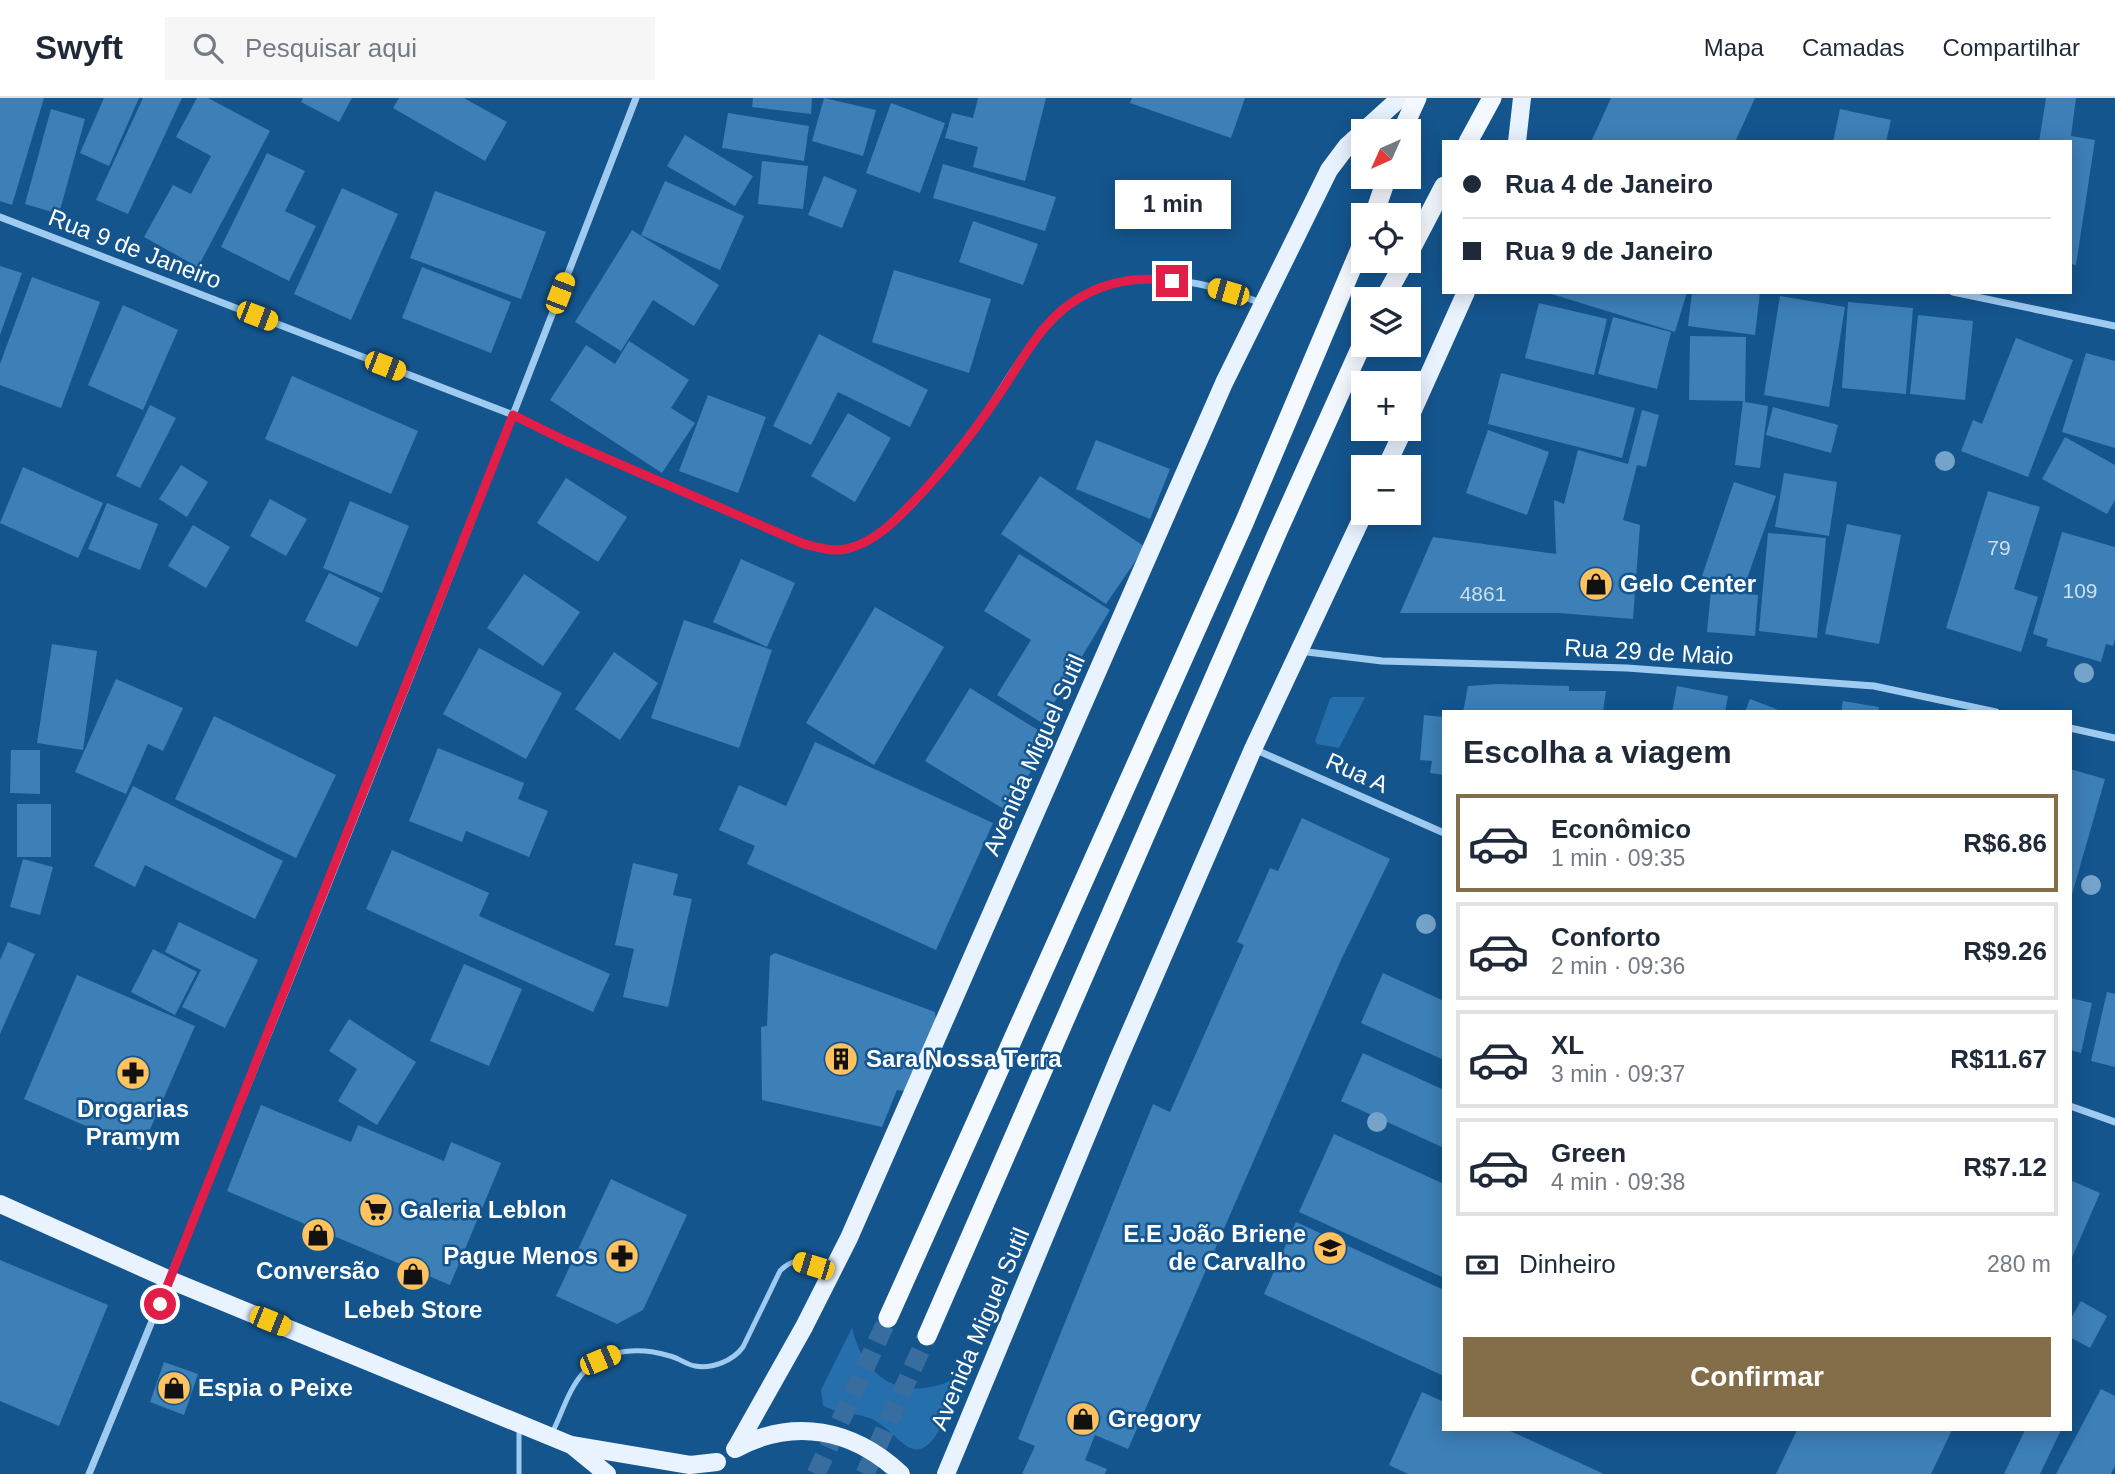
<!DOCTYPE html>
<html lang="pt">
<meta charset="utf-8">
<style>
body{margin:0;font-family:Helvetica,sans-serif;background:#f6f6f7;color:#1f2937;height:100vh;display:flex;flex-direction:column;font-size:26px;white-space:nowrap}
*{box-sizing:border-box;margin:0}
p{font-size:23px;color:#747a83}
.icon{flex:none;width:38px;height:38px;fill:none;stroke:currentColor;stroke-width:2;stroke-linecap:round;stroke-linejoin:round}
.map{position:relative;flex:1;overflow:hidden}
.details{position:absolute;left:1442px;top:612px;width:630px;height:721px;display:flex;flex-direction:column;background:#fff;border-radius:0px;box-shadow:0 4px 18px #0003}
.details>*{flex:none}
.hud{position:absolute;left:1442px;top:42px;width:630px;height:154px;border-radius:0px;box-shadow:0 4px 18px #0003;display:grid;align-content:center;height:154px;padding:0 21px;background:#fff}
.needle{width:46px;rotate:225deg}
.fabs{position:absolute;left:1351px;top:21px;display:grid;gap:14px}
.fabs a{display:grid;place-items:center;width:70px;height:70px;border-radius:0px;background:#fff;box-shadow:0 4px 18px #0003;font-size:35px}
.end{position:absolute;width:32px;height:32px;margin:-16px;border:9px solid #e11d48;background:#fff;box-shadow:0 0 0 4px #fff}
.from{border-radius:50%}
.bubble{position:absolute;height:49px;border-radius:0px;background:#fff;box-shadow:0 4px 18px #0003;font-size:23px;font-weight:700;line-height:49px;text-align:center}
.car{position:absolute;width:21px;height:42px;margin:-21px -10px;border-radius:9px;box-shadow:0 0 5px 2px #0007;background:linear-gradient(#f5c518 24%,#345 0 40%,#f5c518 0 76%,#345 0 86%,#f5c518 0)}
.hud b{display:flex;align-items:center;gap:24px;height:66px;font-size:26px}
.hud b+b{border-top:2px solid #e0e1e3}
.hud i{width:18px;height:18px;background:#1f2937}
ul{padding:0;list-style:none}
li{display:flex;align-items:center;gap:21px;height:98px;margin:0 14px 10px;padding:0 7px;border:4px solid #e0e1e3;border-radius:0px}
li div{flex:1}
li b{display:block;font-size:26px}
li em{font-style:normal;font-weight:700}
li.on{border-color:#846e49}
li>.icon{width:63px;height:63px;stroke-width:1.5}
h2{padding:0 21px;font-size:32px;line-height:84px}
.pay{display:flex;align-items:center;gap:18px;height:77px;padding:0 21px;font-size:26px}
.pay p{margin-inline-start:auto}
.button{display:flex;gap:14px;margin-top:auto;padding:14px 21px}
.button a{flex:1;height:80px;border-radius:0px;background:#846e49;color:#fff;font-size:28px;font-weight:700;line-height:80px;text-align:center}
header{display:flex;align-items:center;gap:42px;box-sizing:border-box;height:98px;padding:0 35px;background:#fff;border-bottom:2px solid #e0e1e3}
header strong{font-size:33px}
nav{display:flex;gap:38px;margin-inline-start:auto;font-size:24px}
.search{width:490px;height:63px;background:#f6f6f7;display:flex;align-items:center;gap:18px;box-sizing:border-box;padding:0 24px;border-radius:0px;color:#747a83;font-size:26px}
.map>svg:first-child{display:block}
</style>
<header>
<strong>Swyft</strong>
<div class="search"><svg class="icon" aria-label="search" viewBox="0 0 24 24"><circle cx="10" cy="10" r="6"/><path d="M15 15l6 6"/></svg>Pesquisar aqui</div>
<nav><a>Mapa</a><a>Camadas</a><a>Compartilhar</a></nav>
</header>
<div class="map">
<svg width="2115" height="1376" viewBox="0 0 2115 1376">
<rect width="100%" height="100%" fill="#14558e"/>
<!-- green -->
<g fill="#266fad">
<polygon points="1333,599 1365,599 1339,650 1317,646 1315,643 1330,601"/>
<path d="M852 1230C865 1286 910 1306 960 1278 953 1297 937 1365 908 1349 896 1341 888 1330 874 1322 858 1314 834 1316 823 1307L821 1292Z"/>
</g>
<!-- building -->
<g fill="#3d7fb7">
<polygon points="0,0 44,0 12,107 0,103"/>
<polygon points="104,0 139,0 109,68 80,55"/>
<polygon points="143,0 182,0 128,116 96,102"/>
<polygon points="197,0 208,0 270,33 198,169 144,139 173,87 191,96 211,58 176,39"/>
<polygon points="303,0 352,0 339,24 301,4"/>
<polygon points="399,0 464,0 507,24 485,63 393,10"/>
<polygon points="753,0 812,0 811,16 752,9"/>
<polygon points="824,0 876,12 863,58 812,43"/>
<polygon points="978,0 1046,0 1025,83 973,69 978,49 945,40 952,15 973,20"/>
<polygon points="1132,0 1245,0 1231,40 1130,5"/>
<polygon points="1611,0 1755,0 1735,44 1591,44"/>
<polygon points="2046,0 2076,0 2071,38 2095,42 2076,167 2070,166 2070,44 2039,44"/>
<polygon points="891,5 945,25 920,95 866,75"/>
<polygon points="51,11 85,21 59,116 25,106"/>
<polygon points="1840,11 1891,22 1886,44 1833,44"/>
<polygon points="728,15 809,28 804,63 722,50"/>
<polygon points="685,37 753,78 735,108 667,68"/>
<polygon points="267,55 305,73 285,113 316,128 289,183 221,149"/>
<polygon points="762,63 808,68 803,111 758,106"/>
<polygon points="943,66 1056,99 1045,133 933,100"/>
<polygon points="824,78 857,92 842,130 808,117"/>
<polygon points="665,83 744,118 720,172 641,137"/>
<polygon points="342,90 398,116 351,222 294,196"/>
<polygon points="435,93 546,134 521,201 410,160"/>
<polygon points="973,123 1038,146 1023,187 959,164"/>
<polygon points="632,132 719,187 694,228 653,202 621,253 575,224"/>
<polygon points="0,168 22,175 0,237"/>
<polygon points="422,169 511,204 491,255 402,220"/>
<polygon points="894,172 991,201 969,275 872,244"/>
<polygon points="32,179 100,204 61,310 0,287 0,266"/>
<polygon points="1545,194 1687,194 1675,234"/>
<polygon points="1692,194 1760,194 1755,237 1688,228"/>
<polygon points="1780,198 1845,209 1829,309 1764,297"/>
<polygon points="1848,204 1913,210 1906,296 1842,290"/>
<polygon points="1539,205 1607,221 1594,277 1525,260"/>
<polygon points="123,207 178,232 143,312 88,287"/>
<polygon points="1918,217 1973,223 1965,302 1910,296"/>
<polygon points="1613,219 1671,234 1657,291 1598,276"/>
<polygon points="819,236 928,292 910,329 838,294 811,347 773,328"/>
<polygon points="1690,238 1746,239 1745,304 1768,308 1760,370 1735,367 1743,303 1689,302"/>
<polygon points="2016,240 2073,262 2028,379 1961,353 1973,322 1982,326"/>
<polygon points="629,243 689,282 671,310 695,325 662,375 550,302 586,247 615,266"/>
<polygon points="2086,255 2115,263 2115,350 2062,334"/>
<polygon points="1501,275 1635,310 1622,360 1488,326"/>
<polygon points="292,278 418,333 391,396 265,341"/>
<polygon points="708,297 766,319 738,395 679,373"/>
<polygon points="150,307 176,320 140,390 116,378"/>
<polygon points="1773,309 1838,327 1831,355 1766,337"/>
<polygon points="1642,312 1659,317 1646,369 1637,367 1623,422 1640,427 1633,521 1559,515 1400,515 1433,439 1556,456 1554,402 1564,406 1578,352 1628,366"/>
<polygon points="848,315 891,340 855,404 811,378"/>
<polygon points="1488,332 1549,354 1527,417 1466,395"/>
<polygon points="2065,339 2115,367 2115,402 2107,416 2042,381"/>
<polygon points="1096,342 1170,371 1150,421 1076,391"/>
<polygon points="181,367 208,384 187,419 159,401"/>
<polygon points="23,369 103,405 78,460 0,425"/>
<polygon points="1784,375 1837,384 1829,438 1775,429"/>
<polygon points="1040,378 1145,449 1106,506 1001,436"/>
<polygon points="566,380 627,419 598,464 537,425"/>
<polygon points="1734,384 1776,398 1743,492 1702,478"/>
<polygon points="1988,393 2040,409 2014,491 2038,499 2021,554 1946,530"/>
<polygon points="270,401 307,421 286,458 250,438"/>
<polygon points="350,403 409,428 382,495 323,470"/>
<polygon points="107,405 158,426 140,472 88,451"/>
<polygon points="1847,426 1901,437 1879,546 1825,536"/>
<polygon points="193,427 230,449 206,490 168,468"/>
<polygon points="2062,434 2115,449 2115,541 2113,548 2106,546 2101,564 2046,548 2048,541 2033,536"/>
<polygon points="1768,435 1826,440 1817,540 1759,533"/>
<polygon points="1019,456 1110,512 1042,625 997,597 1031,542 984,513"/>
<polygon points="741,461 795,485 767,549 713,524"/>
<polygon points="329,475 380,500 357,549 305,523"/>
<polygon points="524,476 580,514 543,568 487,530"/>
<polygon points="1711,492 1758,497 1755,538 1707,534"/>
<polygon points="875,509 944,549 874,667 806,625"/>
<polygon points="684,522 772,552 739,650 651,620"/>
<polygon points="52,546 97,553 83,652 37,645"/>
<polygon points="479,550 562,595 526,661 443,616"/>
<polygon points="614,554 658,585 620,642 575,611"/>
<polygon points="116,581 183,610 163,653 148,646 126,696 75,674"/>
<polygon points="1498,586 1569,588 1569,593 1606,593 1603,614 1463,614 1468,588"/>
<polygon points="1677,588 1728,598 1725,614 1672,614"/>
<polygon points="970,590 1051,640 1007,713 925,663"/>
<polygon points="1750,601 1784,614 1745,614"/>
<polygon points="1843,603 1879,609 1878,614 1841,614"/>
<polygon points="1424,617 1444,619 1444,677 1430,675 1432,663 1420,662"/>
<polygon points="214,618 336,677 296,760 175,701"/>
<polygon points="815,644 993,725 936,852 747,766 755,748 719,732 739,687 786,708"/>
<polygon points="438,650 524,685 518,701 548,713 529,759 466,733 462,744 409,723"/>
<polygon points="11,652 40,652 40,696 10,695"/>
<polygon points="2070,671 2105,681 2071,800 2070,800"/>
<polygon points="133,688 283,763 255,821 145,767 135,789 94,768"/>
<rect x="17" y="706" width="34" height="53"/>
<polygon points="1302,720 1390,761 1341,862 1128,1351 1095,1337 1085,1362 1107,1371 1105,1376 1022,1376 1035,1348 1018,1341 1153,1006 1170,1014 1244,847 1237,844 1270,770 1278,773"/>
<polygon points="392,752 489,795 479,818 610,876 593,914 366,811"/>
<polygon points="23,761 53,769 40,817 10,809"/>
<polygon points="633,765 678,776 673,797 692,801 668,909 623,899 634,851 615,847"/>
<polygon points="179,824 258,862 225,930 182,909 201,872 165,854"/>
<polygon points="8,844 35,856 0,936 0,862"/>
<polygon points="153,851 197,874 175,917 131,894"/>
<polygon points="775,855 935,914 936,922 906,993 897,992 882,1029 762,1002 761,929 767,928 770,858"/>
<polygon points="464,866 522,891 489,968 430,943"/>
<polygon points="1383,875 1444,903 1444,962 1361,925"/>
<polygon points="77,877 195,928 141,1052 24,1001"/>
<polygon points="2107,894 2115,896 2115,969 2091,963"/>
<polygon points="2070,900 2092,905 2081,955 2070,952"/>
<polygon points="349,921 416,964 377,1027 338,1003 357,971 329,953"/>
<polygon points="1363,955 1444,992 1444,1050 1341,1003"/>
<polygon points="261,1007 351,1044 358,1027 444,1063 451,1044 501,1065 450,1187 227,1093"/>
<polygon points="1334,1036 1444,1086 1444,1180 1299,1114"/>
<polygon points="611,1081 687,1117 643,1212 617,1226 556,1198"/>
<polygon points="2070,1082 2100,1095 2070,1164"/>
<polygon points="1296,1124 1444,1192 1444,1278 1264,1196"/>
<polygon points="0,1162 108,1207 59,1328 0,1303"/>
<polygon points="2081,1203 2107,1218 2090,1250 2070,1239 2070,1222"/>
<polygon points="164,1264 198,1276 184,1317 150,1304"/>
<polygon points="2101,1291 2115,1298 2115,1368 2111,1376 2056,1376"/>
<polygon points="1422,1294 1444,1304 1444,1332 1508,1332 1604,1376 1408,1376 1389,1367"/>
<polygon points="1797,1332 1952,1332 1931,1376 1776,1376"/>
<polygon points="2025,1332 2061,1332 2040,1376 2004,1376"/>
</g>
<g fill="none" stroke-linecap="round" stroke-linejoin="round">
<!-- trunk-tunnel -->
<g stroke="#376e9f" stroke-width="19" stroke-dasharray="19 10" stroke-linecap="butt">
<polyline points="816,1376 888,1220"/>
<polyline points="865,1376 927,1238"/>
</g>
<!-- service -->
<g stroke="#9fcbf1" stroke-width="5">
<path d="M552 1335C562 1316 569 1289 585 1273 607 1250 641 1249 670 1258 679 1260 687 1267 695 1268 712 1271 733 1263 743 1249L780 1173C796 1155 809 1166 828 1172"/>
<polyline points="519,1376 519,1330"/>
</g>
<!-- minor -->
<g stroke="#9fcbf1" stroke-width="7">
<path d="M0 119 513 317 566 343 804 446C818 450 831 454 846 451 874 445 896 423 915 403 937 379 958 355 976 329 1010 283 1038 218 1092 193 1144 169 1212 185 1263 206"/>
<polyline points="1953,194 2115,228"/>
<polyline points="1299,553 1382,563 1627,570 1874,588 1996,614"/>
<polyline points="2070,630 2115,640"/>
<polyline points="1254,651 1444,735"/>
<polyline points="2070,1008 2115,1024"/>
<path d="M89 1376C278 920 458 460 636 0"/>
</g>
<!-- primary -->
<g stroke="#e9f3ff" stroke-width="18">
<polyline points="1517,44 1522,0"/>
<polyline points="1409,321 1466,194"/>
<polyline points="1386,369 1404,331"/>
<polyline points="0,1106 170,1182 571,1347 690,1367 717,1364"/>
<polyline points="574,1349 607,1376"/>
<polyline points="736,1350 804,1229 849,1140 1224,285 1329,72 1347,48 1400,0"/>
<path d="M735 1351C794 1319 853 1331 901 1376"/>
<polyline points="946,1376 1118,962 1253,651 1364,415"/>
</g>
<!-- trunk -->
<g stroke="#f4f9ff" stroke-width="19">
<polyline points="1402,33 1417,0"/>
<polyline points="1468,44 1492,0"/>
<polyline points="1374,117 1387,79"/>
<polyline points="1409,155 1444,88"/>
<polyline points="1384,201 1405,163"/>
<polyline points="888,1220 1244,425 1363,144"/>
<polyline points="927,1238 1278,433 1363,244"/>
</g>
</g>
<!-- trees -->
<g fill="#76a3ca">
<circle cx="1945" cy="363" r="10"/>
<circle cx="2084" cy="575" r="10"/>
<circle cx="2091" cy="787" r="10"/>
<circle cx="1426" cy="826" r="10"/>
<circle cx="1377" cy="1024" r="10"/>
</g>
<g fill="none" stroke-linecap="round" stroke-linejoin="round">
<!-- route -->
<path stroke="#e11d48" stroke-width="9" d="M160 1206 513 317 566 343 804 446C818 449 831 454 846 451 874 445 896 422 915 402 946 370 973 335 998 298 1018 269 1035 235 1062 212 1094 186 1132 177 1172 183"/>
</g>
<!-- icons -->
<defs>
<g id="shop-disc" transform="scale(1.75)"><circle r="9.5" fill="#ffc25f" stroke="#14558e"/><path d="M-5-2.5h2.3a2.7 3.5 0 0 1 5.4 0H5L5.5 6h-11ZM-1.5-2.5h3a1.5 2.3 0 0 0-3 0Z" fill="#111"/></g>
<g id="building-disc" transform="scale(1.75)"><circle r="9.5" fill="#ffc25f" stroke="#14558e"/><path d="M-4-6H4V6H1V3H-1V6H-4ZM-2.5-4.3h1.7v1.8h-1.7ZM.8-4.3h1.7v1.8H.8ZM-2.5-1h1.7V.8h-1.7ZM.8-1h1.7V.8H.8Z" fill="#111"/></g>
<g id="pharmacy-disc" transform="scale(1.75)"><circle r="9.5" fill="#ffc25f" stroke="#14558e"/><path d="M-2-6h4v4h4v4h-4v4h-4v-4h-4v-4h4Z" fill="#111"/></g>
<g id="supermarket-disc" transform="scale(1.75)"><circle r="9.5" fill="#ffc25f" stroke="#14558e"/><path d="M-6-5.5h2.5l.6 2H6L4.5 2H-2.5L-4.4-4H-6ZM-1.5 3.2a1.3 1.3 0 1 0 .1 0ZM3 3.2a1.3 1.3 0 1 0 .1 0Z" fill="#111"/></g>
<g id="school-disc" transform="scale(1.75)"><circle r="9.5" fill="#ffc25f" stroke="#14558e"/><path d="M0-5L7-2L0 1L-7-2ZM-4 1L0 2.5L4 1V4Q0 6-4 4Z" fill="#111"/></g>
</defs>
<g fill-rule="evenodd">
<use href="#shop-disc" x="1596" y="486"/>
<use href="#building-disc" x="841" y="961"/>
<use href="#pharmacy-disc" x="133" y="975"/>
<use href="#supermarket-disc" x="376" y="1112"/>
<use href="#shop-disc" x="318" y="1137"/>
<use href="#school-disc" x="1330" y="1150"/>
<use href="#pharmacy-disc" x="622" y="1158"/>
<use href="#shop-disc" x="413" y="1176"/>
<use href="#shop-disc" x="174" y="1290"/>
<use href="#shop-disc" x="1083" y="1321"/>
</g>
<g text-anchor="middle" stroke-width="5" stroke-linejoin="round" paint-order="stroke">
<!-- number labels -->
<g font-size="21" fill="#cedfed">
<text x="1999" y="457">79</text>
<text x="2080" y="500">109</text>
<text x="1483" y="503">4861</text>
</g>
<!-- street labels -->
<g font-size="24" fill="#fff" stroke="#14558e">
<text transform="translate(135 151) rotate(21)" y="8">Rua 9 de Janeiro</text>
<text transform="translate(1649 554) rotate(3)" y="8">Rua 29 de Maio</text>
<text transform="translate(1034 657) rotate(-66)" y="8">Avenida Miguel Sutil</text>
<text transform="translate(1357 675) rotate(24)" y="8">Rua A</text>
<text transform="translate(980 1231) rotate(-67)" y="8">Avenida Miguel Sutil</text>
</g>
<!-- poi labels -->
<g font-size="24" font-weight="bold" fill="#fff" stroke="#14558e" text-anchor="start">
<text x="1620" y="494">Gelo Center</text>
<text x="866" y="969">Sara Nossa Terra</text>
<text x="133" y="1019" text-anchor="middle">Drogarias<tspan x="133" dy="28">Pramym</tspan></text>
<text x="400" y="1120">Galeria Leblon</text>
<text x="1306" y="1144" text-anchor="end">E.E João Briene<tspan x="1306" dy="28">de Carvalho</tspan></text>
<text x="598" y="1166" text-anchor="end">Pague Menos</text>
<text x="318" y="1181" text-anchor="middle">Conversão</text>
<text x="413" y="1220" text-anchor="middle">Lebeb Store</text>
<text x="198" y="1298">Espia o Peixe</text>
<text x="1108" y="1329">Gregory</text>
</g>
</g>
</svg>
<div class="fabs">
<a><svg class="needle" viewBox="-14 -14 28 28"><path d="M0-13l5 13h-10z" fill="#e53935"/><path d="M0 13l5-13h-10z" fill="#747a83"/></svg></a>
<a><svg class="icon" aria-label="locate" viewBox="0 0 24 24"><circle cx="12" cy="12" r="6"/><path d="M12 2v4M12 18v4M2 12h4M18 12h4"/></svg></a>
<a><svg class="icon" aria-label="layers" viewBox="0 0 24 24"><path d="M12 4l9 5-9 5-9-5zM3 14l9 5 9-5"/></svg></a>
<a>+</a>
<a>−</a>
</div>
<i class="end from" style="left:160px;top:1206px"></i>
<i class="end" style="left:1172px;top:183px"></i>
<div class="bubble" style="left:1115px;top:82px;width:116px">1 min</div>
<i class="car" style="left:1228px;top:194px;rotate:286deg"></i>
<i class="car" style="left:560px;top:195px;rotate:21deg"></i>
<i class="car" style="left:257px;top:218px;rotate:111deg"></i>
<i class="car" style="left:385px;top:268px;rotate:111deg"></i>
<i class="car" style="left:813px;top:1168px;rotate:287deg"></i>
<i class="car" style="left:270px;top:1223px;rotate:112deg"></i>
<i class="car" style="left:600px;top:1262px;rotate:67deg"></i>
<div class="hud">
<b><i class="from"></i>Rua 4 de Janeiro</b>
<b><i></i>Rua 9 de Janeiro</b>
</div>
<section class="details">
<h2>Escolha a viagem</h2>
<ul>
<li class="on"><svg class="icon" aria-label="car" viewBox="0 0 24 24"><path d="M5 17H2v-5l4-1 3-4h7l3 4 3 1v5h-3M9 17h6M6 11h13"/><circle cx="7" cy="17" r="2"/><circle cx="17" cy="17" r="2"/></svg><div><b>Econômico</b><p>1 min · 09:35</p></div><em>R$6.86</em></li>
<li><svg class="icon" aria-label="car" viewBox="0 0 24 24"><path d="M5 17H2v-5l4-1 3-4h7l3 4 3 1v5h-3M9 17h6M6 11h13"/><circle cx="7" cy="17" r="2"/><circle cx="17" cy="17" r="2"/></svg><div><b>Conforto</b><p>2 min · 09:36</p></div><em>R$9.26</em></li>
<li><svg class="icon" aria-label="car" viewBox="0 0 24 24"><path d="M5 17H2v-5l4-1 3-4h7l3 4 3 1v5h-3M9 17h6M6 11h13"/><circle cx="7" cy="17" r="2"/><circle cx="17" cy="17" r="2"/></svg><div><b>XL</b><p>3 min · 09:37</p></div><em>R$11.67</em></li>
<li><svg class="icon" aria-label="car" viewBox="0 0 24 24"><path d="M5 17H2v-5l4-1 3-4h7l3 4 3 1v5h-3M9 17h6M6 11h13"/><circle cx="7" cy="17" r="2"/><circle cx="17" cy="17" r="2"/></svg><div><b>Green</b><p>4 min · 09:38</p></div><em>R$7.12</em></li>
</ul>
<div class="pay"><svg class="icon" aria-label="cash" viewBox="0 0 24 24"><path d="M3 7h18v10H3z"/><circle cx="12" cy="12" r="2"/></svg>Dinheiro<p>280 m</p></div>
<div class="button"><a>Confirmar</a></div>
</section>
</div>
